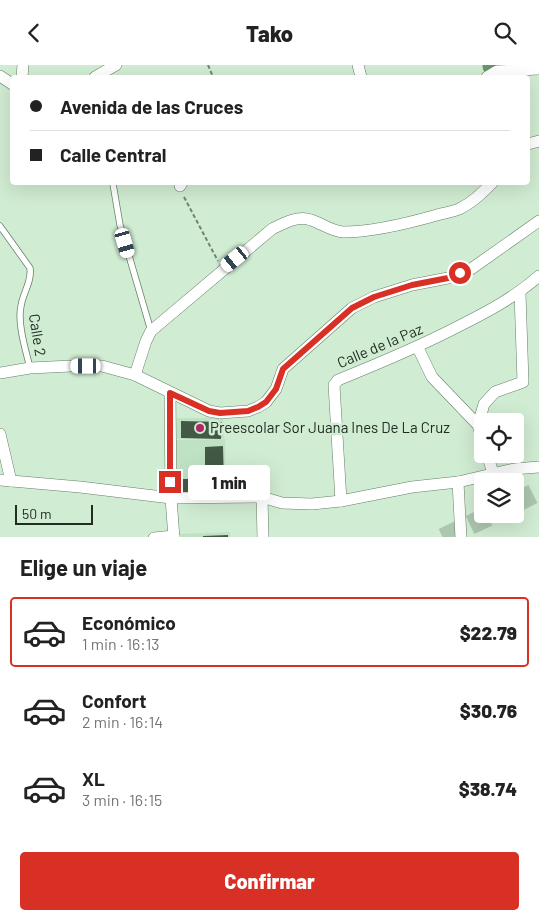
<!DOCTYPE html>
<html lang="es">
<meta charset="utf-8">
<style>
body{margin:0;font-family:Barlow,sans-serif;background:#f2f2f2;color:#222;height:100vh;display:flex;flex-direction:column;font-size:19px;white-space:nowrap}
*{box-sizing:border-box;margin:0}
p{font-size:16px;color:#767676}
.icon{flex:none;width:28px;height:28px;fill:none;stroke:currentColor;stroke-width:2;stroke-linecap:round;stroke-linejoin:round}
.map{position:relative;height:472px;overflow:hidden}
.drawer{display:flex;flex-direction:column;background:#fff;flex:1}
.drawer>*{flex:none}
.top-card{position:absolute;left:10px;top:10px;width:520px;height:110px;border-radius:5px;box-shadow:0 5px 20px #0002;display:grid;align-content:center;height:110px;padding:0 20px;background:#fff}
.controls{position:absolute;left:474px;top:348px;display:grid;gap:10px}
.controls a{display:grid;place-items:center;width:50px;height:50px;border-radius:5px;background:#fff;box-shadow:0 5px 20px #0002;font-size:25px}
.scale{position:absolute;left:15px;bottom:12px;width:78px;box-sizing:border-box;padding-left:5px;border:2px solid #212c22;border-top:0;font-size:14px;line-height:18px;white-space:nowrap;color:#212c22;-webkit-text-stroke:4px #d0ecd2;paint-order:stroke}
.end{position:absolute;width:22px;height:22px;margin:-11px;border:6px solid #d93025;background:#fff;box-shadow:0 0 0 2px #fff}
.from{border-radius:50%}
.bubble{position:absolute;height:35px;border-radius:5px;background:#fff;box-shadow:0 5px 20px #0002;font-size:16px;font-weight:800;line-height:35px;text-align:center}
.car{position:absolute;width:15px;height:30px;margin:-15px -8px;border-radius:6px;box-shadow:0 0 4px 1px #0007;background:linear-gradient(#fff 24%,#345 0 40%,#fff 0 76%,#345 0 86%,#fff 0)}
.top-card b{display:flex;align-items:center;gap:18px;height:48px;font-size:19px}
.top-card b+b{border-top:1px solid #e0e0e0}
.top-card i{width:12px;height:12px;background:#222}
ul{padding:0;list-style:none}
li{display:flex;align-items:center;gap:15px;height:70px;margin:0 10px 8px;padding:0 10px;border:2px solid transparent;border-radius:5px}
li div{flex:1}
li b{display:block;font-size:19px}
li em{font-style:normal;font-weight:800}
li.selected{border-color:#d93025}
li>.icon{width:45px;height:45px;stroke-width:1.5}
h2{padding:0 20px;font-size:22px;line-height:60px}
.primary-button{display:flex;gap:10px;margin-top:auto;padding:10px 20px}
.primary-button a{flex:1;height:58px;border-radius:5px;background:#d93025;color:#fff;font-size:20px;font-weight:800;line-height:58px;text-align:center}
header{display:flex;justify-content:space-between;align-items:center;height:65px;padding:0 20px;background:#fff;font-size:22px;font-weight:800}
.map>svg:first-child{display:block}
</style>
<header><svg class="icon" aria-label="back" viewBox="0 0 24 24"><path d="M15 5l-7 7 7 7"/></svg>Tako<svg class="icon" aria-label="search" viewBox="0 0 24 24"><circle cx="10" cy="10" r="6"/><path d="M15 15l6 6"/></svg></header>
<div class="map">
<svg width="539" height="473" viewBox="0 0 539 473">
<rect width="100%" height="100%" fill="#d0ecd2"/>
<!-- built -->
<g fill="#c0e2c4">
<polygon points="177,353 223,353 224,373 177,374"/>
<polygon points="225,374 226,430 177,431 176,375"/>
<polygon points="230,467 230,472 179,472 179,469"/>
</g>
<g fill="none" stroke-linecap="round" stroke-linejoin="round">
<!-- river -->
<polyline stroke="#64976b" stroke-width="19" points="492,1 493,0"/>
</g>
<!-- building -->
<g fill="#425a45">
<polygon points="181,356 222,357 221,374 181,373"/>
<polygon points="223,381 224,419 205,418 205,382"/>
<rect x="178" y="414" width="23" height="15"/>
<polygon points="228,470 228,473 203,473 203,471"/>
</g>
<g fill="none" stroke-linecap="round" stroke-linejoin="round">
<!-- motorway-tunnel -->
<g stroke="#adc6af" stroke-width="20" stroke-dasharray="20 10" stroke-linecap="butt">
<polyline points="515,438 539,426"/>
<polyline points="443,473 493,449"/>
</g>
<!-- service casing -->
<g stroke="#667f68" stroke-width="7">
<g id="service">
<polyline points="113,119 120,160 151,266"/>
<path d="M0 161 30 203C32 217 23 227 21 241 17 258 26 286 30 303"/>
</g>
</g>
<!-- minor casing -->
<g stroke="#667f68" stroke-width="12">
<g id="minor">
<polyline points="358,0 361,12"/>
<polyline points="0,11 12,19"/>
<polyline points="22,12 23,0"/>
<polyline points="95,12 116,0"/>
<polyline points="487,12 497,6 539,4"/>
<polyline points="528,79 539,76"/>
<polyline points="180,121 182,118"/>
<polyline points="418,283 432,312 478,360 482,373"/>
<polyline points="0,308 30,303 71,301 102,301 135,310 209,346 220,348 248,346 258,342 266,337 276,324 283,304 352,243 374,232 412,220 448,213 471,204 539,156"/>
<path d="M135 310 146 276 151 266 272 164C284 158 298 150 311 155 323 159 331 166 343 167 373 167 409 158 437 150 444 148 452 147 459 144 472 138 482 128 492 118"/>
<polyline points="170,328 171,433 174,473"/>
<polyline points="478,360 484,339 495,327 523,317 520,228"/>
<polyline points="0,369 11,416"/>
<polyline points="487,389 493,408"/>
<polyline points="0,415 80,422 171,433 262,432 282,438 312,439 341,436 412,422 458,417 514,404 539,402"/>
<polyline points="458,417 461,473"/>
<polyline points="262,432 263,473"/>
<path d="M341 436 334 320 338 315C380 298 421 281 461 260 489 246 515 232 539 211"/>
<polyline points="154,473 174,471"/>
</g>
</g>
<!-- path -->
<g stroke="#718472" stroke-width="2" stroke-dasharray="4 2.5" stroke-linecap="butt">
<polyline points="208,0 213,12"/>
<polyline points="184,132 218,196"/>
</g>
<!-- service -->
<use href="#service" stroke="#fff" stroke-width="5.5"/>
<!-- minor -->
<use href="#minor" stroke="#fff" stroke-width="11"/>
</g>
<g fill="none" stroke-linecap="round" stroke-linejoin="round">
<!-- route -->
<polyline stroke="#d93025" stroke-width="6" points="170,417 170,328 209,346 220,348 248,346 258,342 266,337 276,324 283,304 352,243 374,232 412,220 448,213 460,208"/>
</g>
<!-- markers -->
<circle fill="#b12767" stroke="#d0ecd2" stroke-width="2" cx="200" cy="363" r="5"/>
<g text-anchor="middle" stroke-width="5" stroke-linejoin="round" paint-order="stroke">
<!-- street labels -->
<g font-size="15" fill="#212c22" stroke="#d0ecd2">
<text transform="translate(37 270) rotate(81)" y="5">Calle 2</text>
<text transform="translate(380 281) rotate(-23)" y="5">Calle de la Paz</text>
</g>
<!-- poi labels -->
<g font-size="15" fill="#212c22" stroke="#d0ecd2" text-anchor="start">
<text x="210" y="368">Preescolar Sor Juana Ines De La Cruz</text>
</g>
</g>
</svg>
<div class="controls">
<a><svg class="icon" aria-label="locate" viewBox="0 0 24 24"><circle cx="12" cy="12" r="6"/><path d="M12 2v4M12 18v4M2 12h4M18 12h4"/></svg></a>
<a><svg class="icon" aria-label="layers" viewBox="0 0 24 24"><path d="M12 4l9 5-9 5-9-5zM3 14l9 5 9-5"/></svg></a>
</div>
<div class="scale">50 m</div>
<i class="end from" style="left:460px;top:208px"></i>
<i class="end" style="left:170px;top:417px"></i>
<div class="bubble" style="left:188px;top:400px;width:82px">1 min</div>
<i class="car" style="left:125px;top:178px;rotate:164deg"></i>
<i class="car" style="left:235px;top:194px;rotate:231deg"></i>
<i class="car" style="left:86px;top:301px;rotate:270deg"></i>
<div class="top-card">
<b><i class="from"></i>Avenida de las Cruces</b>
<b><i></i>Calle Central</b>
</div>
</div>
<section class="drawer">
<h2>Elige un viaje</h2>
<ul>
<li class="selected"><svg class="icon" aria-label="car" viewBox="0 0 24 24"><path d="M5 17H2v-5l4-1 3-4h7l3 4 3 1v5h-3M9 17h6M6 11h13"/><circle cx="7" cy="17" r="2"/><circle cx="17" cy="17" r="2"/></svg><div><b>Económico</b><p>1 min · 16:13</p></div><em>$22.79</em></li>
<li><svg class="icon" aria-label="car" viewBox="0 0 24 24"><path d="M5 17H2v-5l4-1 3-4h7l3 4 3 1v5h-3M9 17h6M6 11h13"/><circle cx="7" cy="17" r="2"/><circle cx="17" cy="17" r="2"/></svg><div><b>Confort</b><p>2 min · 16:14</p></div><em>$30.76</em></li>
<li><svg class="icon" aria-label="car" viewBox="0 0 24 24"><path d="M5 17H2v-5l4-1 3-4h7l3 4 3 1v5h-3M9 17h6M6 11h13"/><circle cx="7" cy="17" r="2"/><circle cx="17" cy="17" r="2"/></svg><div><b>XL</b><p>3 min · 16:15</p></div><em>$38.74</em></li>
</ul>
<div class="primary-button"><a>Confirmar</a></div>
</section>
